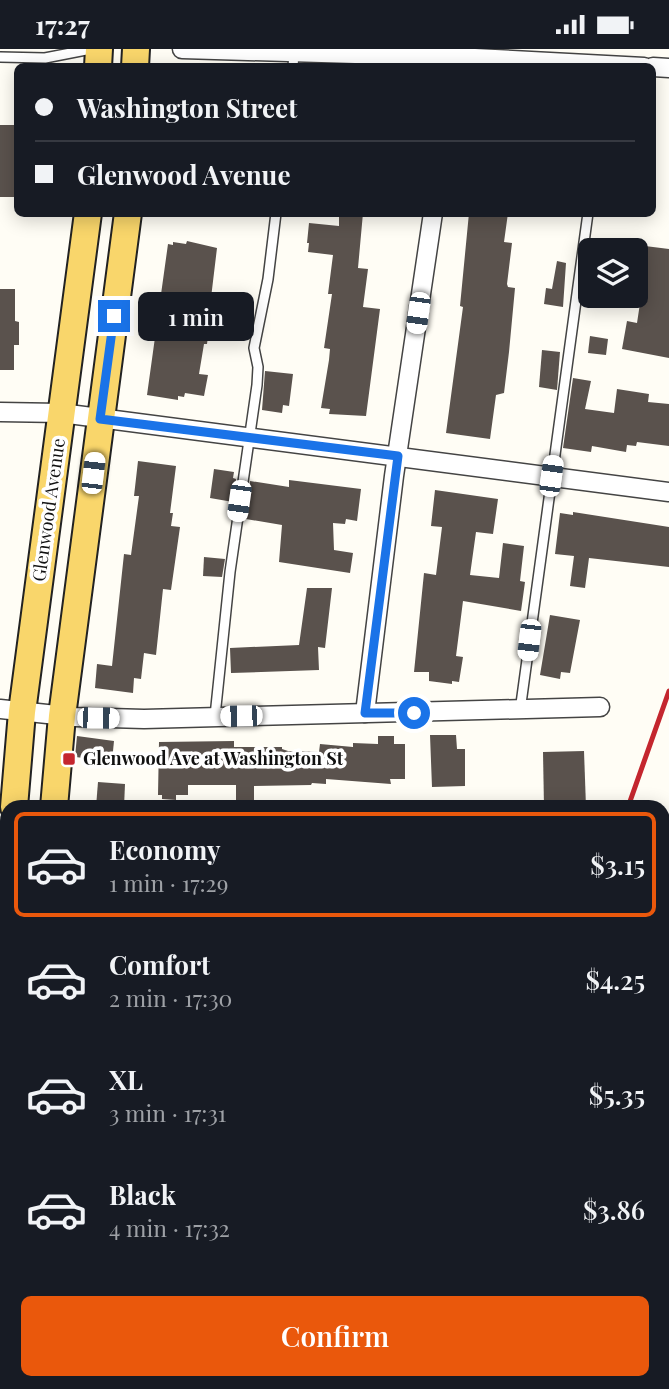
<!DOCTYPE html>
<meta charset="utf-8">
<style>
body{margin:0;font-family:"Playfair Display",serif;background:#242831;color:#f1f3f6;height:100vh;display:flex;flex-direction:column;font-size:26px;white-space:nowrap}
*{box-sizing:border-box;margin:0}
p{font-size:23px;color:#9ea1a6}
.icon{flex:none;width:38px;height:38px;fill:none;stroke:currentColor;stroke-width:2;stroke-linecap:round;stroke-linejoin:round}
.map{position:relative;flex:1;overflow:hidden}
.panel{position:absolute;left:0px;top:751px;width:670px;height:590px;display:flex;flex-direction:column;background:#171b24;border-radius:21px 21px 0 0;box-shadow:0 4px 18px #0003}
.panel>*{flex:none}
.guide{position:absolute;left:14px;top:14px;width:642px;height:154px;border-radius:10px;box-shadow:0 4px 18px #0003;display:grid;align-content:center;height:154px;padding:0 21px;background:#171b24}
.buttons{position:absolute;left:578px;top:189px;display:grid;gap:14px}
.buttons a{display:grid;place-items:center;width:70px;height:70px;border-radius:10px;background:#171b24;box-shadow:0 4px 18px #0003;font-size:35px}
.end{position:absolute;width:32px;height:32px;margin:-16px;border:9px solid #1a73e8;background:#fff;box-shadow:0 0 0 4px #fff}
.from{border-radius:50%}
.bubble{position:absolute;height:49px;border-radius:10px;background:#171b24;box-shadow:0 4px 18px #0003;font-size:23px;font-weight:600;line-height:49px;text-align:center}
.car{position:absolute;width:21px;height:42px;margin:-21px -10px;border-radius:9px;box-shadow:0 0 5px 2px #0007;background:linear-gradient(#fff 24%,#345 0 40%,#fff 0 76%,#345 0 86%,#fff 0)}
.guide b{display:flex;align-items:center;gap:24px;height:66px;font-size:26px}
.guide b+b{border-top:2px solid #363941}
.guide i{width:18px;height:18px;background:#f1f3f6}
ul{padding:12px 0 0;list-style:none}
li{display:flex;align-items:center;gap:21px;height:105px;margin:0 14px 10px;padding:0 7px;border:4px solid transparent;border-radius:10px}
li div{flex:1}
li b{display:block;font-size:26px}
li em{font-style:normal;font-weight:600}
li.on{border-color:#ea580c}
li>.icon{width:63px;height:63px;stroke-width:1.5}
.cta{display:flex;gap:14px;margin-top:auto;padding:14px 21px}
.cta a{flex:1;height:80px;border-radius:10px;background:#ea580c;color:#fff;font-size:28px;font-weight:600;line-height:80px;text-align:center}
.status{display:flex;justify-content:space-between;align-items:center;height:49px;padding:0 35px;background:#171b24;direction:ltr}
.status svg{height:19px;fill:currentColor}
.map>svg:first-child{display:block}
</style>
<div class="status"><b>17:27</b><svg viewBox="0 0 49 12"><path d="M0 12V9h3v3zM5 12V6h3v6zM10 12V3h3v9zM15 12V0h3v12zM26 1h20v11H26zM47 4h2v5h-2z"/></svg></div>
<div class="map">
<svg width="669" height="1340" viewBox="0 0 669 1340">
<rect width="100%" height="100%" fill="#fffdf5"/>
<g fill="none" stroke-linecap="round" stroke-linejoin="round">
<!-- stream -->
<g stroke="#3f96cf" stroke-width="5">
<polyline points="663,1251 669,1239"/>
<polyline points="643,1334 643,1340"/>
</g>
</g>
<!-- building -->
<g fill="#5a524d">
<polygon points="0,76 14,76 14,81 18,81 18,148 0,148"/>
<polygon points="339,164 363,164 358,219 368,220 363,258 380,260 366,367 329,365 330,360 321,359 329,311 330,300 324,299 332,245 328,245 333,206 308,203 309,194 307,194 309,174 339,177"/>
<polygon points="469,164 508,164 504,193 512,194 507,235 508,238 515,239 509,303 504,344 496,346 490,390 446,384 463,258 460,257"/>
<polygon points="187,192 217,199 211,249 200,248 196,277 209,279 207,295 204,295 199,325 208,326 204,347 185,344 184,348 178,347 178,351 147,346 168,195 173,196 173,193 186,195"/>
<polygon points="645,197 669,200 669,309 622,300 627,272 637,274 644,228 641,228"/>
<polygon points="557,212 566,214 563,258 544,255 546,239 552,240"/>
<polygon points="0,240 15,240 15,272 19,273 19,296 14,296 14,321 0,321"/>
<polygon points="590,287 608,290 606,306 588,304"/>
<polygon points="542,301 560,303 557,341 539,338"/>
<polygon points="265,322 293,325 289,357 283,356 282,364 262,361"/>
<polygon points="573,329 591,332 585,360 614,364 617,340 649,345 648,353 669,355 669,397 637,393 636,397 627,396 626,403 592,397 591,403 563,399"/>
<polygon points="138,412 176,417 170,464 173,464 171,477 180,478 171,541 163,540 156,606 144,604 141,630 134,629 133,644 95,639 97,615 112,617 124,505 131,506 139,447 134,447"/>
<polygon points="214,420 234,423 233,429 236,430 233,453 210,449"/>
<polygon points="289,431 361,440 357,472 346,470 345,475 333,474 334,501 353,504 350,524 279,513 282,476 246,470 250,432 289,438"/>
<polygon points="435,441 498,450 493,485 476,483 470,526 499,529 503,494 524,497 520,532 525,533 521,562 463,552 456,607 463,608 459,633 452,632 452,635 429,632 429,623 414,623 424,524 436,526 442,478 431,477"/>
<polygon points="573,463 669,478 669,518 589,509 585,539 570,537 574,507 555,505 560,464 573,466"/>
<polygon points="204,508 225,510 222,528 203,527"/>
<polygon points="307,539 332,539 325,599 318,598 319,621 231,624 230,599 299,596"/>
<polygon points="550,566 580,571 570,624 561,623 560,630 540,626"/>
<polygon points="430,686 456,686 457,700 465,700 465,737 432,738"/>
<polygon points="77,687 114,692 112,712 75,708"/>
<polygon points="378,687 394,687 394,695 405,695 405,730 390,730 391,735 326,730 326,735 312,734 311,736 254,737 254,758 236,758 236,736 188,736 188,746 176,746 176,751 162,750 162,746 158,746 159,693 234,692 234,698 282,698 282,700 288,702 319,703 320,695 353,698 353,694 378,695"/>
<polygon points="584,702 586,758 544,758 543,703"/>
<polygon points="98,733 125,735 124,758 96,758"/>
</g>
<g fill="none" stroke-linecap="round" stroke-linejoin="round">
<!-- lane casing -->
<g stroke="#444" stroke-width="12">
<g id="lane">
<polyline points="0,8 45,9 91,0"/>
<polyline points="293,18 294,3"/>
<polyline points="520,662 588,164"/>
<polyline points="215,667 230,523 257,336 258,318 254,299 268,230 276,164"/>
<polyline points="139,1340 140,1334"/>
</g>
</g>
<!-- street casing -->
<g stroke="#444" stroke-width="21">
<g id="street">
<polyline points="182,0 456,8 644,18"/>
<polyline points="653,18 669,19"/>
<polyline points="0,363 61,364 669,443"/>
<polyline points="0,660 75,668 144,670 600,658"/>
<polyline points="365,664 394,427 433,164"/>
<polyline points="0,995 7,996"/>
<polyline points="0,1260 7,1261"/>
</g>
</g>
<!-- secondary casing -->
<g stroke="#333" stroke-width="28">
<g id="secondary">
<polyline points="663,1126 669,1116"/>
<polyline points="566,1340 568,1334"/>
</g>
</g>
<!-- primary casing -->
<g stroke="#222" stroke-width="30">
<g id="primary">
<polyline points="98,18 99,0"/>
<polyline points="135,18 136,0"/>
<polyline points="14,758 22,663 88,164"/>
<polyline points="54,758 62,667 128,164"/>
<polyline points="0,940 7,843"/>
<polyline points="0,1166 7,1167"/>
<polyline points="1,1340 7,1296"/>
</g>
</g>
<!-- lane -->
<use href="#lane" stroke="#fff" stroke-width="9"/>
<!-- street -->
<use href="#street" stroke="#fff" stroke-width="18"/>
<!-- secondary -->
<use href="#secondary" stroke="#fff6b0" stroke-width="24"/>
<!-- primary -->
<use href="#primary" stroke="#f9d66b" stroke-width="26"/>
<!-- rail -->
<g stroke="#c4262e" stroke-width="5">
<polyline points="628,758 669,642"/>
<polyline points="423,1340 425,1334"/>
</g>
</g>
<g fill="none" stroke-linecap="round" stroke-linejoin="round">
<!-- route -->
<polyline stroke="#1a73e8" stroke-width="9" points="114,267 100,370 398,407 365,664 414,664"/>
</g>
<!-- markers -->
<rect fill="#c4262e" stroke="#fff" stroke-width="2.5" x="62" y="703" width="14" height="14" rx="3.5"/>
<g text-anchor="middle" stroke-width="7" stroke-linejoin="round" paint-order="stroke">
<!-- street labels -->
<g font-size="18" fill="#111" stroke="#fff">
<text transform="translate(49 461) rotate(-82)" y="6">Glenwood Avenue</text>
</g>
<!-- poi labels -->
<g font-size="18" font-weight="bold" fill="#111" stroke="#fff" text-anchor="start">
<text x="83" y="716">Glenwood Ave at Washington St</text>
</g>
</g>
</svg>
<div class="buttons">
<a><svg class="icon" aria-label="layers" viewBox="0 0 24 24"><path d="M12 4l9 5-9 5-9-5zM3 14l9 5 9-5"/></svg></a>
</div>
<i class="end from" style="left:414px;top:664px"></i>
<i class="end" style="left:114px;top:267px"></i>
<div class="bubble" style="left:138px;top:243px;width:116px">1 min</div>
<i class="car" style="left:418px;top:264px;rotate:188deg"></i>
<i class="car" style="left:93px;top:424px;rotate:7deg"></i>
<i class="car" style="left:551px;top:427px;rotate:8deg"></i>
<i class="car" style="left:239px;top:452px;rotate:188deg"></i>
<i class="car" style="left:529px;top:591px;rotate:187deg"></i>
<i class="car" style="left:241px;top:667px;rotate:269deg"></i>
<i class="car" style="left:98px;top:669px;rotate:91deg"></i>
<div class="guide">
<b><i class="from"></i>Washington Street</b>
<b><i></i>Glenwood Avenue</b>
</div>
<section class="panel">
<ul>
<li class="on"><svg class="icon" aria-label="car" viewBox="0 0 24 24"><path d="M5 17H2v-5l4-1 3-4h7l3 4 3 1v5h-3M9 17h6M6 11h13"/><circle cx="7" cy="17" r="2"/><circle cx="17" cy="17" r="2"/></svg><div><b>Economy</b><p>1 min · 17:29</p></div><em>$3.15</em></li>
<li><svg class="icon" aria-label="car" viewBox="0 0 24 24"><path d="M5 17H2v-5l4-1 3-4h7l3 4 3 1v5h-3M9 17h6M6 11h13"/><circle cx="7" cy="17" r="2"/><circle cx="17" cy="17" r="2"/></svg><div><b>Comfort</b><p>2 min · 17:30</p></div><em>$4.25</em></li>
<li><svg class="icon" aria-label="car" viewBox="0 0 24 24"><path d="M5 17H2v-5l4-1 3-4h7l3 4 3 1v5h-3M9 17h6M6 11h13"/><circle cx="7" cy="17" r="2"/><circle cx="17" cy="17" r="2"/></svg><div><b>XL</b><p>3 min · 17:31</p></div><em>$5.35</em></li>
<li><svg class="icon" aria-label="car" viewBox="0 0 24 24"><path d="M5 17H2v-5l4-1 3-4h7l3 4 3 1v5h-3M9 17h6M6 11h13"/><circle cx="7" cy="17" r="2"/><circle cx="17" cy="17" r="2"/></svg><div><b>Black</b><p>4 min · 17:32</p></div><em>$3.86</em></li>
</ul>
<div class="cta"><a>Confirm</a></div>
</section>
</div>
